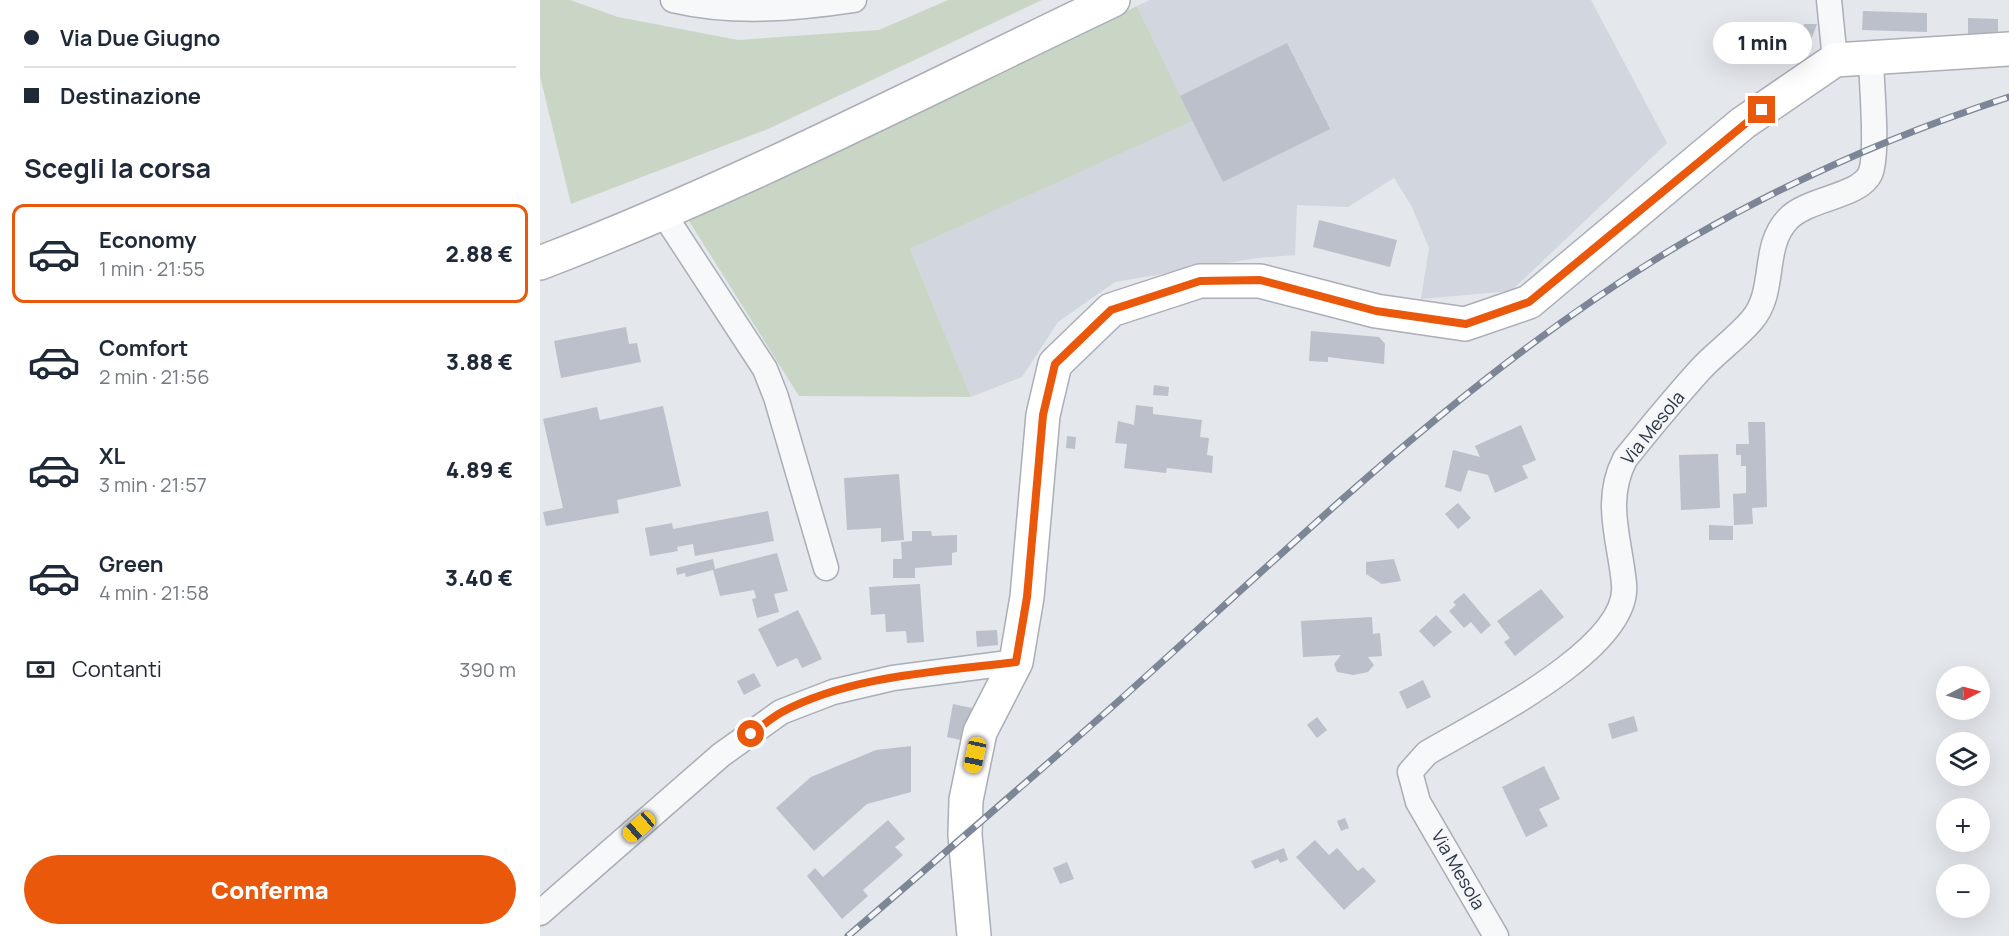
<!DOCTYPE html>
<html lang="it">
<meta charset="utf-8">
<style>
body{margin:0;font-family:Manrope,sans-serif;background:#f6f6f7;color:#1f2937;height:100vh;display:flex;flex-direction:column;font-size:22px;white-space:nowrap}
*{box-sizing:border-box;margin:0}
p{font-size:20px;color:#747a83}
.icon{flex:none;width:33px;height:33px;fill:none;stroke:currentColor;stroke-width:2;stroke-linecap:round;stroke-linejoin:round}
.map{position:relative;flex:1;overflow:hidden}
.sheet{display:flex;flex-direction:column;background:#fff;width:540px}
.sheet>*{flex:none}
.top-card{display:grid;align-content:center;height:132px;padding:0 24px;background:#fff}
.needle{width:39px;rotate:84deg}
.tools{position:absolute;left:1396px;top:666px;display:grid;gap:12px}
.tools a{display:grid;place-items:center;width:54px;height:54px;border-radius:50%;background:#fff;box-shadow:0 6px 24px #0002;font-size:30px}
.end{position:absolute;width:27px;height:27px;margin:-14px;border:8px solid #ea580c;background:#fff;box-shadow:0 0 0 3px #fff}
.from{border-radius:50%}
.bubble{position:absolute;height:42px;border-radius:21px;background:#fff;box-shadow:0 6px 24px #0002;font-size:20px;font-weight:800;line-height:42px;text-align:center}
.car{position:absolute;width:18px;height:36px;margin:-18px -9px;border-radius:8px;box-shadow:0 0 4px 2px #0007;background:linear-gradient(#f5c518 24%,#345 0 40%,#f5c518 0 76%,#345 0 86%,#f5c518 0)}
.top-card b{display:flex;align-items:center;gap:21px;height:57px;font-size:22px}
.top-card b+b{border-top:2px solid #e0e1e3}
.top-card i{width:15px;height:15px;background:#1f2937}
ul{padding:0;list-style:none}
li{display:flex;align-items:center;gap:18px;height:99px;margin:0 12px 9px;padding:0 12px;border:3px solid transparent;border-radius:12px}
li div{flex:1}
li b{display:block;font-size:22px}
li em{font-style:normal;font-weight:800}
li.on{border-color:#ea580c}
li>.icon{width:54px;height:54px;stroke-width:1.5}
h2{padding:0 24px;font-size:27px;line-height:72px}
.pay{display:flex;align-items:center;gap:15px;height:66px;padding:0 24px;font-size:22px}
.pay p{margin-inline-start:auto}
.cta{display:flex;gap:12px;margin-top:auto;padding:12px 24px}
.cta a{flex:1;height:69px;border-radius:36px;background:#ea580c;color:#fff;font-size:24px;font-weight:800;line-height:69px;text-align:center}
main{display:flex;flex:1;min-height:0}
.map>svg:first-child{display:block}
</style>
<main>
<section class="sheet">
<div class="top-card">
<b><i class="from"></i>Via Due Giugno</b>
<b><i></i>Destinazione</b>
</div>
<h2>Scegli la corsa</h2>
<ul>
<li class="on"><svg class="icon" aria-label="car" viewBox="0 0 24 24"><path d="M5 17H2v-5l4-1 3-4h7l3 4 3 1v5h-3M9 17h6M6 11h13"/><circle cx="7" cy="17" r="2"/><circle cx="17" cy="17" r="2"/></svg><div><b>Economy</b><p>1 min · 21:55</p></div><em>2.88 €</em></li>
<li><svg class="icon" aria-label="car" viewBox="0 0 24 24"><path d="M5 17H2v-5l4-1 3-4h7l3 4 3 1v5h-3M9 17h6M6 11h13"/><circle cx="7" cy="17" r="2"/><circle cx="17" cy="17" r="2"/></svg><div><b>Comfort</b><p>2 min · 21:56</p></div><em>3.88 €</em></li>
<li><svg class="icon" aria-label="car" viewBox="0 0 24 24"><path d="M5 17H2v-5l4-1 3-4h7l3 4 3 1v5h-3M9 17h6M6 11h13"/><circle cx="7" cy="17" r="2"/><circle cx="17" cy="17" r="2"/></svg><div><b>XL</b><p>3 min · 21:57</p></div><em>4.89 €</em></li>
<li><svg class="icon" aria-label="car" viewBox="0 0 24 24"><path d="M5 17H2v-5l4-1 3-4h7l3 4 3 1v5h-3M9 17h6M6 11h13"/><circle cx="7" cy="17" r="2"/><circle cx="17" cy="17" r="2"/></svg><div><b>Green</b><p>4 min · 21:58</p></div><em>3.40 €</em></li>
</ul>
<div class="pay"><svg class="icon" aria-label="cash" viewBox="0 0 24 24"><path d="M3 7h18v10H3z"/><circle cx="12" cy="12" r="2"/></svg>Contanti<p>390 m</p></div>
<div class="cta"><a>Conferma</a></div>
</section>
<div class="map">
<svg width="1469" height="936" viewBox="0 0 1469 936">
<rect width="100%" height="100%" fill="#e4e7ec"/>
<!-- built -->
<polygon fill="#d2d6de" points="610,0 1051,0 1127,143 971,291 881,299 889,248 872,207 854,178 808,207 757,205 755,255 717,258 575,282 518,322 482,377 431,397 370,249 651,121 597,6"/>
<!-- green -->
<g fill="#c9d6c5">
<polygon points="0,0 30,0 78,17 198,40 339,30 408,0 502,0 228,129 31,204 0,76"/>
<polygon points="597,6 652,121 370,249 431,397 259,396 149,221"/>
</g>
<!-- building -->
<g fill="#bbc0ca">
<polygon points="1323,11 1387,13 1387,32 1322,30"/>
<polygon points="1428,18 1458,19 1458,37 1428,37"/>
<polygon points="1264,24 1277,24 1268,48 1259,42"/>
<polygon points="747,43 790,129 683,182 640,96"/>
<polygon points="779,220 857,240 850,267 773,247"/>
<polygon points="86,327 89,344 97,343 101,362 21,378 14,341"/>
<polygon points="771,331 839,337 845,344 844,364 788,357 788,362 769,361"/>
<polygon points="614,385 629,387 628,396 613,395"/>
<polygon points="596,405 613,407 613,414 662,420 660,437 669,438 667,455 673,456 672,473 627,468 626,473 584,468 587,444 575,443 578,421 594,425"/>
<polygon points="123,406 141,486 77,500 79,513 6,526 3,512 23,508 3,419 57,407 60,420"/>
<polygon points="1208,422 1225,422 1227,507 1212,508 1213,524 1194,525 1193,494 1206,493 1206,466 1201,466 1201,455 1196,455 1196,444 1209,444"/>
<polygon points="981,425 996,460 982,466 988,478 955,493 948,475 928,470 921,492 905,487 913,450 940,457 935,446"/>
<polygon points="527,436 536,437 535,449 526,448"/>
<polygon points="1178,454 1180,508 1141,510 1139,455"/>
<polygon points="359,474 364,540 341,542 341,528 307,530 304,478"/>
<polygon points="918,503 931,518 918,529 905,514"/>
<polygon points="228,511 234,541 155,556 153,544 137,547 138,551 110,556 105,528 132,523 133,529"/>
<polygon points="1169,525 1193,526 1193,540 1169,540"/>
<polygon points="372,531 391,531 392,536 417,535 417,552 412,553 412,565 375,568 375,578 353,578 353,559 362,559 361,542 372,541"/>
<polygon points="237,553 248,591 234,594 239,612 217,618 212,599 216,598 214,590 180,596 173,570 146,577 145,573 137,575 136,568 173,559 175,569"/>
<polygon points="854,559 861,581 842,584 826,574 826,562"/>
<polygon points="380,584 384,642 367,643 366,631 346,632 345,614 331,615 329,587"/>
<polygon points="1001,589 1024,617 975,656 964,642 970,638 957,621"/>
<polygon points="924,593 951,625 941,634 931,622 924,628 909,611 916,605 913,602"/>
<polygon points="258,610 282,659 262,668 257,658 237,667 218,629"/>
<polygon points="896,615 912,632 894,647 879,631"/>
<polygon points="832,617 833,634 840,633 842,656 828,657 834,665 828,672 813,675 797,672 794,664 801,655 763,657 761,621"/>
<polygon points="457,630 458,645 437,647 436,631"/>
<polygon points="214,673 221,686 204,695 197,681"/>
<polygon points="883,680 891,697 867,709 859,692"/>
<polygon points="413,704 432,708 425,741 407,737"/>
<polygon points="1094,716 1098,731 1072,739 1068,724"/>
<polygon points="777,717 787,730 777,738 767,725"/>
<polygon points="371,746 371,792 327,804 274,851 236,808 271,777 336,750"/>
<polygon points="1004,766 1020,799 999,809 1008,826 986,837 962,787"/>
<polygon points="805,818 809,828 801,831 797,821"/>
<polygon points="348,820 365,839 355,847 363,855 323,890 328,896 302,919 267,876 275,868 283,877"/>
<polygon points="775,840 789,855 797,848 818,871 823,867 836,881 804,910 756,857"/>
<polygon points="744,848 748,860 740,863 738,859 715,869 711,861"/>
<polygon points="527,862 534,879 520,884 513,868"/>
</g>
<g fill="none" stroke-linecap="round" stroke-linejoin="round">
<!-- street casing -->
<g stroke="#a9aeb7" stroke-width="27">
<g id="street">
<path d="M133 0C192 14 255 9 314 0"/>
<polyline points="1289,0 1295,60"/>
<polyline points="123,213 225,369 236,397 286,568"/>
<polyline points="0,913 181,755 241,712 293,692 353,678 476,662"/>
<path d="M956 936 878 802 870 772 887 753C937 723 1091 649 1084 584 1080 539 1063 502 1085 459 1109 429 1133 400 1159 371 1175 353 1196 339 1212 320 1237 291 1221 247 1248 219 1268 198 1319 197 1330 174 1339 155 1331 82 1331 56"/>
</g>
</g>
<!-- secondary casing -->
<g stroke="#a9aeb7" stroke-width="36">
<g id="secondary">
<path d="M0 263C196 188 384 90 573 0"/>
<polyline points="434,936 425,835 426,800 440,732 476,662 487,597 503,415 515,364 571,310 660,281 720,281 836,311 925,324 989,302 1203,123 1295,60 1469,49"/>
</g>
</g>
<!-- street -->
<use href="#street" stroke="#f7f8fa" stroke-width="24"/>
<!-- secondary -->
<use href="#secondary" stroke="#fff" stroke-width="33"/>
<!-- rail casing -->
<g stroke="#7d8696" stroke-width="7">
<path id="rail" d="M308 936C400 857 492 778 582 698 763 536 940 361 1151 238 1251 180 1359 133 1469 97"/>
</g>
<!-- rail -->
<use href="#rail" stroke="#f4f6f9" stroke-width="4.5" stroke-dasharray="14" stroke-linecap="butt"/>
</g>
<g fill="none" stroke-linecap="round" stroke-linejoin="round">
<!-- route -->
<path stroke="#ea580c" stroke-width="8" d="M211 734C221 727 231 718 242 712 312 675 399 672 476 662L487 597 503 415 515 364 571 310 660 281 720 280 836 311 926 324 989 302 1222 110"/>
</g>
<g text-anchor="middle" stroke-width="6" stroke-linejoin="round" paint-order="stroke">
<!-- street labels -->
<g font-size="18" fill="#2b3445" stroke="#f4f6f9">
<text transform="translate(1113 428) rotate(-51)" y="6">Via Mesola</text>
<text transform="translate(918 870) rotate(60)" y="6">Via Mesola</text>
</g>
</g>
</svg>
<div class="tools">
<a><svg class="needle" viewBox="-14 -14 28 28"><path d="M0-13l5 13h-10z" fill="#e53935"/><path d="M0 13l5-13h-10z" fill="#747a83"/></svg></a>
<a><svg class="icon" aria-label="layers" viewBox="0 0 24 24"><path d="M12 4l9 5-9 5-9-5zM3 14l9 5 9-5"/></svg></a>
<a>+</a>
<a>−</a>
</div>
<i class="end from" style="left:211px;top:734px"></i>
<i class="end" style="left:1222px;top:110px"></i>
<div class="bubble" style="left:1173px;top:22px;width:99px">1 min</div>
<i class="car" style="left:435px;top:755px;rotate:192deg"></i>
<i class="car" style="left:99px;top:827px;rotate:229deg"></i>
</div>
</main>
